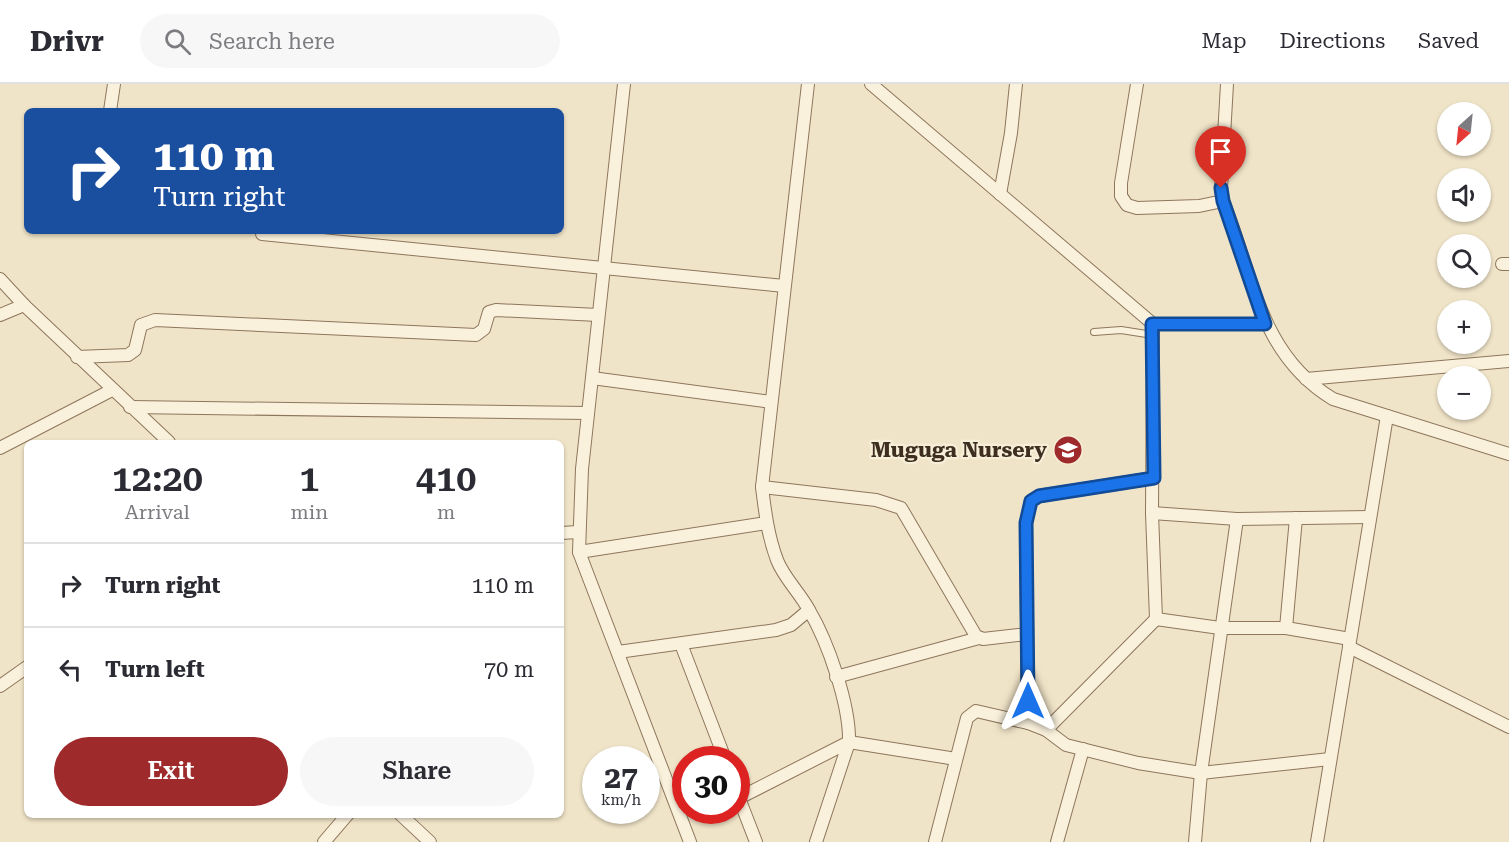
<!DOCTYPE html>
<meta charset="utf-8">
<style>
body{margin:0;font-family:"Roboto Serif",serif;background:#f7f7f7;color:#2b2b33;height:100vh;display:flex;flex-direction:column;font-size:22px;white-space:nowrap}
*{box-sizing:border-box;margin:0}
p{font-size:20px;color:#7c7c81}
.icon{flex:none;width:33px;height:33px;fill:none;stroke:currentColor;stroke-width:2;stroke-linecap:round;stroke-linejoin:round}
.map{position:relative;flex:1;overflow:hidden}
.panel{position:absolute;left:24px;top:356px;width:540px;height:378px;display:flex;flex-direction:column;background:#fff;border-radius:9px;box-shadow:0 2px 4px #0004}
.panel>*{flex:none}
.hud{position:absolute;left:24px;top:24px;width:540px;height:126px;border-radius:9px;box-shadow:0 2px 4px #0004;background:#1a4fa0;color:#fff;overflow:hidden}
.needle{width:39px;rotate:207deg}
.buttons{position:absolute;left:1437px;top:18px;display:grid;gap:12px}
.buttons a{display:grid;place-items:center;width:54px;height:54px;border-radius:50%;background:#fff;box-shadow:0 2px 4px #0004;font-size:30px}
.speed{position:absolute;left:582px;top:662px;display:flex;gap:12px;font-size:30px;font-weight:700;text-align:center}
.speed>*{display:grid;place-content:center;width:78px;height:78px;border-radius:50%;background:#fff;box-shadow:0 2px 4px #0004;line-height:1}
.speed small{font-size:15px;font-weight:400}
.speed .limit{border:9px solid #d22;background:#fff;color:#111}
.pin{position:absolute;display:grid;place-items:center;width:51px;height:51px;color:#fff;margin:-62px -26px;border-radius:50% 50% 50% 0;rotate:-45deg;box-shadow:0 0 6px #0007}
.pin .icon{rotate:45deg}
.me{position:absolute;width:66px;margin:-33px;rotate:0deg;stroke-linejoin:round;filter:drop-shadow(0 0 4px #0008)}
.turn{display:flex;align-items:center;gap:21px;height:126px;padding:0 30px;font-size:27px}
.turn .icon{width:78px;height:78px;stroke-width:2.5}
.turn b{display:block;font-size:42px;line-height:51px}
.eta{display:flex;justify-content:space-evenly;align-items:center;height:102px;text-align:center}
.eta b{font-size:36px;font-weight:600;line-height:42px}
.action{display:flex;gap:12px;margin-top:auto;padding:12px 30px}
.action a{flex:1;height:69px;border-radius:36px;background:#9e2a2b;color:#fff;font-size:24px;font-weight:600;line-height:69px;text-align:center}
.action a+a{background:#f7f7f7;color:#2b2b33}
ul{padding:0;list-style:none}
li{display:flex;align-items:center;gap:18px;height:84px;padding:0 30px;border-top:2px solid #e1e1e2}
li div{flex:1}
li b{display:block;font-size:22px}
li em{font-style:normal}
header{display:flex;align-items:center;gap:36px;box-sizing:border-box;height:84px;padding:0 30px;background:#fff;border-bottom:2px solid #e1e1e2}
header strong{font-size:28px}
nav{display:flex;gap:33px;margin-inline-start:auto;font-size:21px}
.search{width:420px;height:54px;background:#f7f7f7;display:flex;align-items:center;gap:15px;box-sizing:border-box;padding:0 21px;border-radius:33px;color:#7c7c81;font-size:22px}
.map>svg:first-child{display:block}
</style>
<header>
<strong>Drivr</strong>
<div class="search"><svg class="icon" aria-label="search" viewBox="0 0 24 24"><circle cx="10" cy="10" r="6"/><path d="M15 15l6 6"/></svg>Search here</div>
<nav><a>Map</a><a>Directions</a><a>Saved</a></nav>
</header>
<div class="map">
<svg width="1509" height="758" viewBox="0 0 1509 758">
<rect width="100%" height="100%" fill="#f0e4c8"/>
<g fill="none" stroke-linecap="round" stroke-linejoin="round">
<g stroke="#8d765c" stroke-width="8">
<polyline id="lane" points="1094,248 1121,246 1153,251"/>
</g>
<g stroke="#8d765c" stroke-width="14">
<g id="street">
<polyline points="624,0 582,385 579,468 690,758"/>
<path d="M808 0 762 403C765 428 768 452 777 476 784 494 800 509 809 526 828 558 850 621 849 658L816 758"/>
<polyline points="871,0 1153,240 1265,240"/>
<polyline points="1137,0 1121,99 1121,112 1127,121 1137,124 1199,122 1223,117"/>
<path d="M1227 0 1221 104 1223 117C1253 191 1259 270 1333 315L1509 370"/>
<polyline points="110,27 114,0"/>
<polyline points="1000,110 1011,49 1016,0"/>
<polyline points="262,150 784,202"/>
<polyline points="1502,180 1509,180"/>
<polyline points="0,195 24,221 169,358"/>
<polyline points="0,231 24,221"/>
<polyline points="77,273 128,271 135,266 141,241 155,236 476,251 484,245 489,228 496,226 598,231"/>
<polyline points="592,294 771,318"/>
<polyline points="1306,295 1509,277"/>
<polyline points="130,323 588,329"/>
<polyline points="0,364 112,306"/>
<polyline points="762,403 876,416 901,424 976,552 983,555 1027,550"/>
<polyline points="1152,429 1237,435 1370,433"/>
<polyline points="561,449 578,448"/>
<polyline points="579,468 766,439"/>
<polyline points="1156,535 1220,544 1286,544 1350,555"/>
<polyline points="1286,544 1296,434"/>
<polyline points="681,560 725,675"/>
<polyline points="1349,563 1509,643"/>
<polyline points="618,568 776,546 791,541 809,526"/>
<polyline points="836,593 979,554"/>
<polyline points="0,602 27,583"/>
<polyline points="1028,639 1026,439 1031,417 1039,412 1154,394"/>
<polyline points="1046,646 1156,535 1152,429 1153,240"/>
<polyline points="737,709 756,758"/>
<polyline points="739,714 849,658 956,675"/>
<polyline points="400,730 430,758"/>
<polyline points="324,758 348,730"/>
<polyline points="935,758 967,634 976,627 1028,639 1046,646 1066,661 1138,679 1201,689 1330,675"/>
<polyline points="1057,758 1083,665"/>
<polyline points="1195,758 1201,689 1237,435"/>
<polyline points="1317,758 1387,332"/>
</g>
</g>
<use href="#lane" stroke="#faf1dc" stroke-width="6"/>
<use href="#street" stroke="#faf1dc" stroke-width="12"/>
</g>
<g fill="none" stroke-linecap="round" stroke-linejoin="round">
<g stroke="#114b97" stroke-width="15">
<polyline id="route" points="1028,617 1026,439 1031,417 1039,412 1154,394 1152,240 1265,240 1223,117 1221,104"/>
</g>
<use href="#route" stroke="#1a73e8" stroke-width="10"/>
</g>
<defs>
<g id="school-disc" transform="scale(1.5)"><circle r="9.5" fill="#9e2a2b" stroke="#f7eed8"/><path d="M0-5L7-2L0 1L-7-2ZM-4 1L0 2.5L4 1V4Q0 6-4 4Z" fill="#fff"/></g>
</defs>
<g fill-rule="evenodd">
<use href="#school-disc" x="1068" y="366"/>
</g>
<g text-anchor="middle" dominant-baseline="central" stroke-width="4.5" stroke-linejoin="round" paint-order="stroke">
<g font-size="21" font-weight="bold" fill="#3d2e20" stroke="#f7eed8" text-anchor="end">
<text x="1047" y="366">Muguga Nursery</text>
</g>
</g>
</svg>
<div class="buttons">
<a><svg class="needle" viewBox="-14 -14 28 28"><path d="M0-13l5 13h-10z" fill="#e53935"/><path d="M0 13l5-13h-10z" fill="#7c7c81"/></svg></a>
<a><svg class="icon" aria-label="sound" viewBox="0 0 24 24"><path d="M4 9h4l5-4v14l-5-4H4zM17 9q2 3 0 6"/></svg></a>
<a><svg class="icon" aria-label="search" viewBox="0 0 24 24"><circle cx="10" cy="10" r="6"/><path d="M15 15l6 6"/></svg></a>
<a>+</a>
<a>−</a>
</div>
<div class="speed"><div>27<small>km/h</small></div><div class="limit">30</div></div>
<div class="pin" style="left:1221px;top:104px;background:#d93025"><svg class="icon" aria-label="arrive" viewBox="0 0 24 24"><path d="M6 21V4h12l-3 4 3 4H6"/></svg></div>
<svg class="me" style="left:1028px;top:617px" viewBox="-20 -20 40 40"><path d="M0-17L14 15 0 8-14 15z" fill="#1a73e8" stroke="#fff" stroke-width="4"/></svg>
<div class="hud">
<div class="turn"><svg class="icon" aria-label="right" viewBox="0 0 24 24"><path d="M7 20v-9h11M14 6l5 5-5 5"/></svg><div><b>110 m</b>Turn right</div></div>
</div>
<section class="panel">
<div class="eta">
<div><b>12:20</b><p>Arrival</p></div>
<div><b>1</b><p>min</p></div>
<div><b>410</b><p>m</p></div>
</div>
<ul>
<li><svg class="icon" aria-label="right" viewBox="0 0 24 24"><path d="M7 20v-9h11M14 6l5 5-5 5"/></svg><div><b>Turn right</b></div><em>110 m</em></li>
<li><svg class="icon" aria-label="left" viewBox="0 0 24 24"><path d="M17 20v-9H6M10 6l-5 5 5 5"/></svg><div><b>Turn left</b></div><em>70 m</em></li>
</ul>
<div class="action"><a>Exit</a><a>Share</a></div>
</section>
</div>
